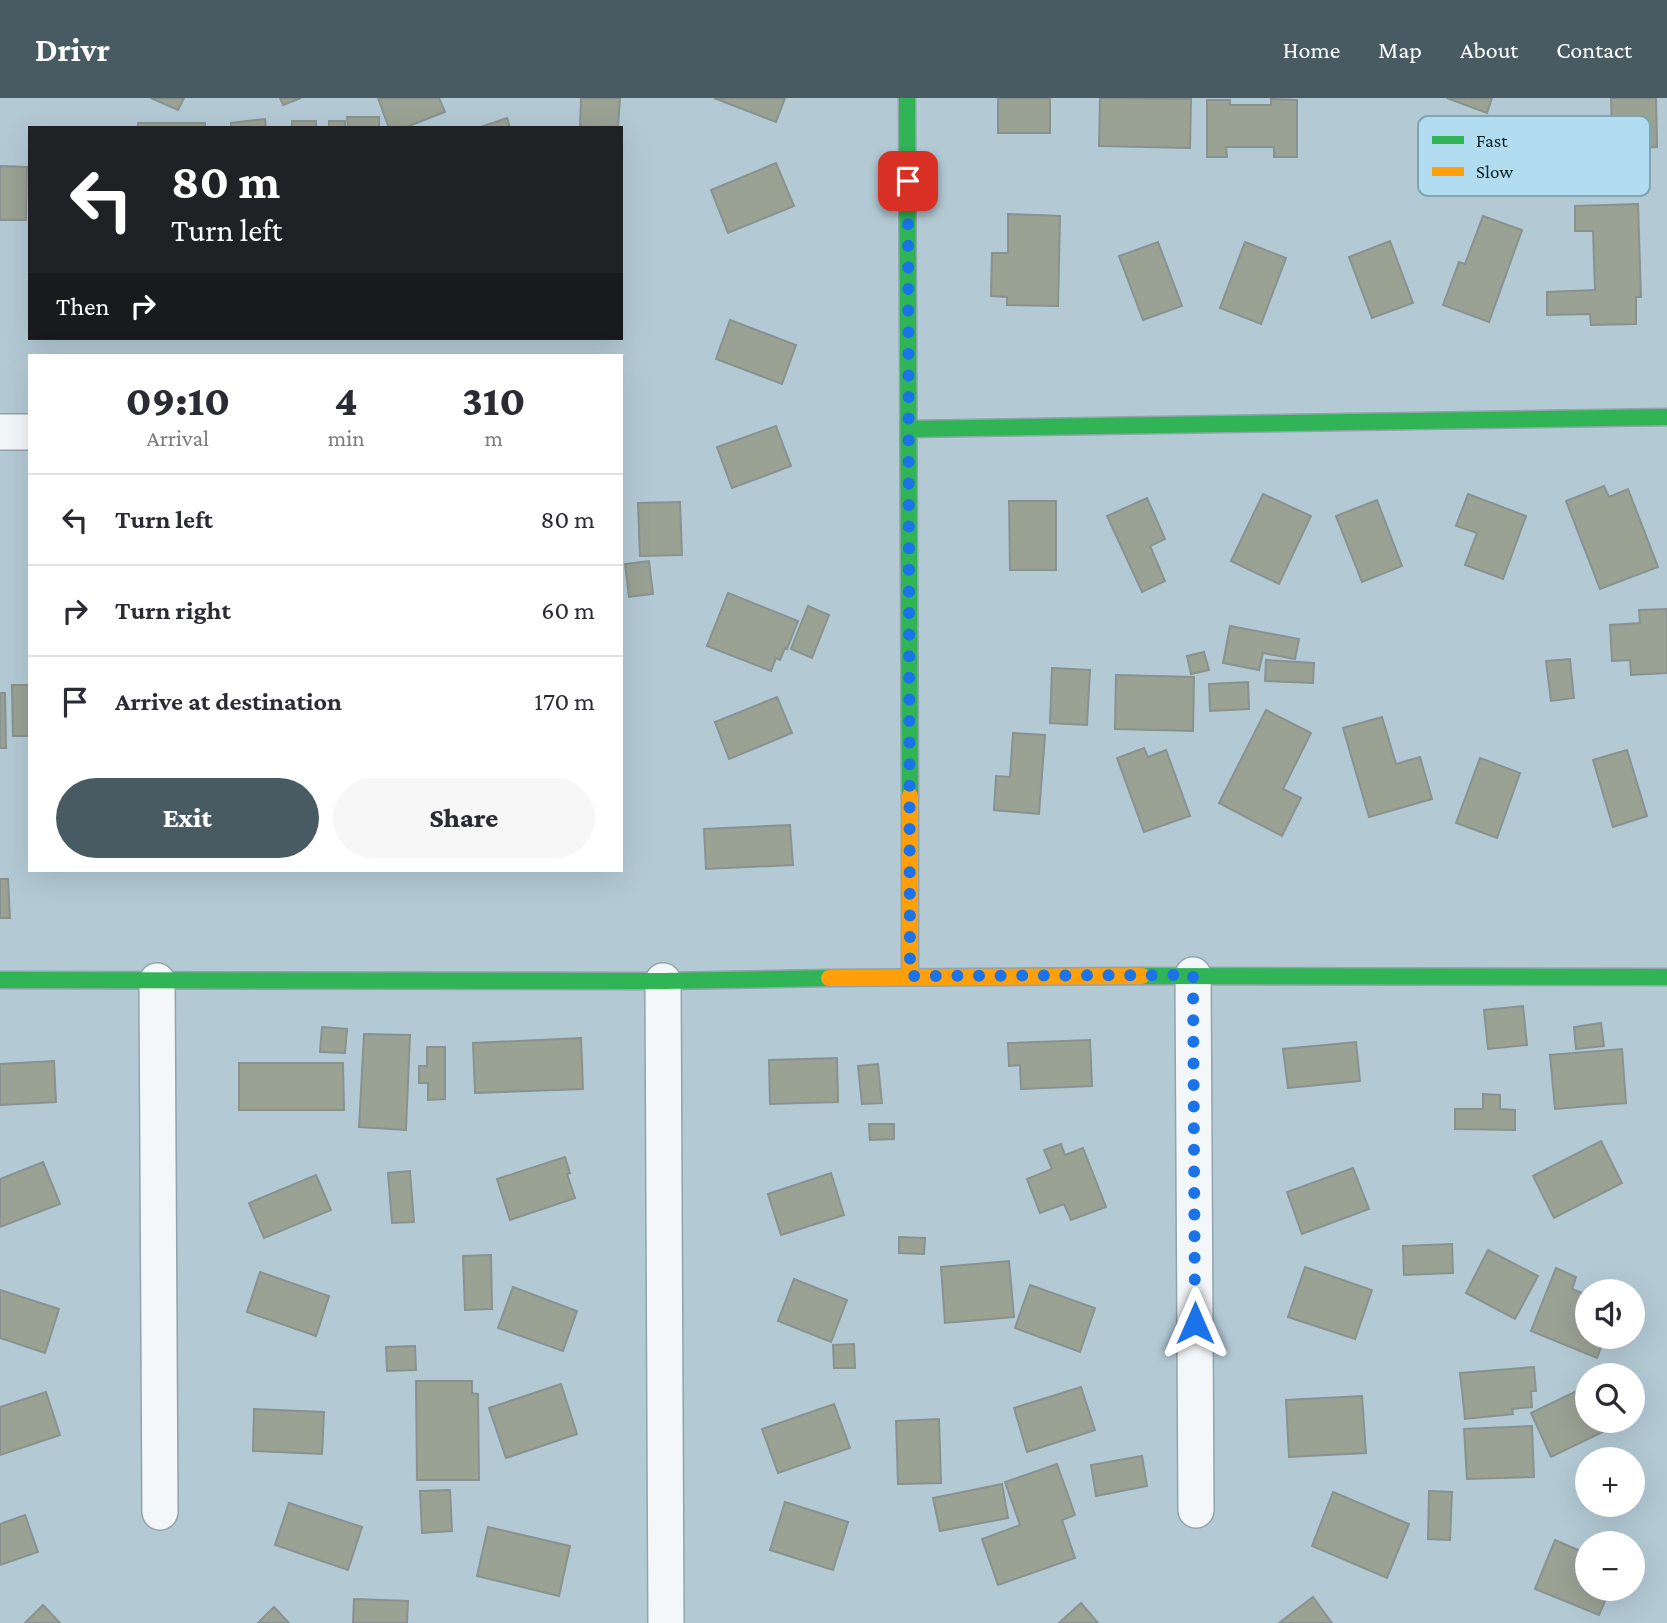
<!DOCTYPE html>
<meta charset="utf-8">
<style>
body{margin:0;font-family:"Crimson Pro",serif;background:#f7f7f7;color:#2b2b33;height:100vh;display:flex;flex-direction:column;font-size:26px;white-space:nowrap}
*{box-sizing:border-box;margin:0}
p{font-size:23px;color:#7c7c81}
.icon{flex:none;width:38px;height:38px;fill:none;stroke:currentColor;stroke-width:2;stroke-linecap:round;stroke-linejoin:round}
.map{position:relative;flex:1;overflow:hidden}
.panel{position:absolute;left:28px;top:256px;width:595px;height:518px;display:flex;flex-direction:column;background:#fff;border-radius:0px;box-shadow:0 7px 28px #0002}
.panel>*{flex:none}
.top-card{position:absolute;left:28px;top:28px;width:595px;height:214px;border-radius:0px;box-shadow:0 7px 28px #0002;background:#202124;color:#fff;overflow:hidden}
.fabs{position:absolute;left:1575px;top:1181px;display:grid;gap:14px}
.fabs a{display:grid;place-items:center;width:70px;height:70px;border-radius:50%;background:#fff;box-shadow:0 7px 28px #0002;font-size:35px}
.pin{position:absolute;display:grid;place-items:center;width:60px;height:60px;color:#fff;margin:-30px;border-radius:14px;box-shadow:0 4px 10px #0006}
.me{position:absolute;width:77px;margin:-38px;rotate:0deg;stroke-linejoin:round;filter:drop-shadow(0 0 5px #0008)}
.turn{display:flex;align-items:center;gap:24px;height:147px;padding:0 28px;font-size:32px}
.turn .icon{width:91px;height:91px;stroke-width:2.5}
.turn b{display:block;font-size:49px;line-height:60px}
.then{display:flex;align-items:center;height:66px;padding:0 28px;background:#0003;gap:14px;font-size:26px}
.eta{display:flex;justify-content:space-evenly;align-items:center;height:119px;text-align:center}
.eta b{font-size:42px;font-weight:800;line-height:49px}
.button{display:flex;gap:14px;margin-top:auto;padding:14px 28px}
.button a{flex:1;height:80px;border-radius:42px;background:#485b63;color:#fff;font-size:28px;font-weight:800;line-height:80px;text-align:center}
.button a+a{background:#f7f7f7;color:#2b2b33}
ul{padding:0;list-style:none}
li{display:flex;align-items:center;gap:21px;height:91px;padding:0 28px;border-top:2px solid #e1e1e2}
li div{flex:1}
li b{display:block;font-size:26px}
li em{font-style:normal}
header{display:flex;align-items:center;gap:42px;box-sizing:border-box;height:98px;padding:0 35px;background:#485b63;color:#fff}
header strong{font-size:33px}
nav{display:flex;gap:38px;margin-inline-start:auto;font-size:24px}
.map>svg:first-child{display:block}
</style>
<header>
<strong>Drivr</strong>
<nav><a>Home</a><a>Map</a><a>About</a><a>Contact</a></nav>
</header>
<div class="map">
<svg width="1667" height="1525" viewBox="0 0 1667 1525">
<rect width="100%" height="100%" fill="#b3cad5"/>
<g fill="#9aa294" stroke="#889290" stroke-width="2">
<polygon points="151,0 184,0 178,12"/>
<polygon points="280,0 301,0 283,7"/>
<polygon points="378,0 439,0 445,14 404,30 389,30"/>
<polygon points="581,0 620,0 618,30 580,30"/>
<polygon points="714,0 785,0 776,24"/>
<rect x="998" y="0" width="52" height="35"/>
<polygon points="1100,0 1191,1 1190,50 1099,48"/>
<polygon points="1447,0 1492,0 1487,15"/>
<polygon points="1611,0 1656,0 1657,49 1613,50"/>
<polygon points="1271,1 1297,2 1297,59 1274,59 1274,49 1226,49 1227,59 1207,59 1207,2 1230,2 1230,7 1271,7"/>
<polygon points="347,19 379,19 379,30 348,30"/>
<polygon points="507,20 510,30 478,30"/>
<polygon points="265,21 266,30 231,30 231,25"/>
<rect x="292" y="23" width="24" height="7"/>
<rect x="329" y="23" width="16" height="7"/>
<rect x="138" y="25" width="67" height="5"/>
<polygon points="776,65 794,108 728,135 711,92"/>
<polygon points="0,68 27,69 26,122 0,122"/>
<polygon points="1638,106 1641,199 1636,199 1636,226 1591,227 1590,216 1547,217 1547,194 1595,192 1593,133 1575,133 1575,108"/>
<polygon points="1008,116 1060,118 1058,208 1007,207 1007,199 991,198 992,155 1008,155"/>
<polygon points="1483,118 1522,132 1489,224 1443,207 1459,164 1465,166"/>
<polygon points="1390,143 1413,205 1372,220 1349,159"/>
<polygon points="1158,144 1182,208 1143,222 1119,158"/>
<polygon points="1245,144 1286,160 1261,226 1220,210"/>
<polygon points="730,222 796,247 782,286 716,261"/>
<polygon points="776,328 791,368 732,390 717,349"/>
<polygon points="1604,388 1609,399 1628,391 1658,469 1600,491 1566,403"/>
<polygon points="1263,396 1311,418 1279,486 1231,463"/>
<polygon points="1468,396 1526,418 1503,481 1465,467 1477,435 1456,428"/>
<polygon points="1147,400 1165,441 1150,448 1165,483 1142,494 1107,418"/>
<polygon points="1377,402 1402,468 1362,484 1336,418"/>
<polygon points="1009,403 1056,403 1056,472 1010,472"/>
<polygon points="680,404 682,457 640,458 638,405"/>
<polygon points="649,463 653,496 629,499 625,466"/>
<polygon points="728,495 798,523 787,551 785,550 780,562 776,560 771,573 707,548"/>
<polygon points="808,508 829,517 812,560 791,551"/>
<polygon points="1667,511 1667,575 1631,577 1630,562 1612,563 1610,527 1640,525 1639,512"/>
<polygon points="1230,528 1299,541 1295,561 1263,555 1259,572 1223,565"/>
<polygon points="1204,554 1209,572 1191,576 1187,558"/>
<polygon points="1570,561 1574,600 1551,603 1546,563"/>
<polygon points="1266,562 1314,565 1313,585 1265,583"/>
<polygon points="1052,570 1090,572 1087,627 1050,625"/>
<polygon points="1116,577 1194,579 1193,633 1115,631"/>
<polygon points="1248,584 1249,611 1210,613 1209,586"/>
<polygon points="12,587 30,587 30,638 13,638"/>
<polygon points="0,595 5,595 6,650 0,650"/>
<polygon points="777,599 792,635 729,661 715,624"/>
<polygon points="1266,612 1311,635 1283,691 1301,700 1282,738 1219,705"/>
<polygon points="1382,619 1396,666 1420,659 1432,701 1369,719 1343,630"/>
<polygon points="1013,635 1045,637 1039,716 994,712 996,678 1010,679"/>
<polygon points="1144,650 1148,659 1166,652 1190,718 1144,734 1117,660"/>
<polygon points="1627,652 1647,718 1613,729 1593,662"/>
<polygon points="1480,660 1520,675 1497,740 1456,725"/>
<polygon points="790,727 793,767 706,771 704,731"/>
<polygon points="0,781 8,781 10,820 0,820"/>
<polygon points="1523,908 1527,947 1488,951 1484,912"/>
<polygon points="1601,925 1604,948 1576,951 1574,929"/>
<polygon points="322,929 347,931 345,955 320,954"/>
<polygon points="364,936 410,937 406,1032 359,1029"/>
<polygon points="581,940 583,991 475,995 473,945"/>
<polygon points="1090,942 1092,988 1021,991 1020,967 1009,968 1008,945"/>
<polygon points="1356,944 1360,983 1288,990 1283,951"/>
<polygon points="427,949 445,949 445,1001 428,1002 428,985 419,985 419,968 427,968"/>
<polygon points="1622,951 1626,1005 1555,1011 1550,957"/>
<polygon points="837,960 838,1004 770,1006 769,962"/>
<polygon points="54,963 56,1004 0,1007 0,966"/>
<polygon points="239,965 343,965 344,1012 239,1012"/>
<polygon points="878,966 882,1005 862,1006 858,968"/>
<polygon points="1483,996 1500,997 1500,1011 1515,1012 1515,1032 1455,1031 1455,1011 1483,1011"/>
<polygon points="869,1026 894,1026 894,1041 870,1042"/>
<polygon points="1601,1043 1622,1085 1554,1120 1533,1078"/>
<polygon points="1061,1046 1065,1057 1083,1050 1106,1109 1071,1122 1064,1106 1040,1115 1027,1081 1052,1071 1044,1052"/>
<polygon points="565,1059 570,1075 567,1076 575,1100 510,1122 497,1081"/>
<polygon points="43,1064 60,1106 0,1129 0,1081"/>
<polygon points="1353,1070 1369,1111 1302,1136 1287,1094"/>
<polygon points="410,1073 414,1124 392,1125 388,1075"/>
<polygon points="831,1075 844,1117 781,1137 768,1096"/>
<polygon points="316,1077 331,1112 264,1140 249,1105"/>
<polygon points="899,1139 925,1140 924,1156 899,1155"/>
<polygon points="1452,1146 1453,1175 1404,1177 1403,1148"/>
<polygon points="1488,1152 1538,1178 1515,1221 1466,1195"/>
<polygon points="491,1157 492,1211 465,1212 463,1158"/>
<polygon points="1009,1163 1014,1219 945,1225 941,1169"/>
<polygon points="1305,1169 1372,1192 1355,1241 1288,1219"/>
<polygon points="1556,1170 1576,1179 1572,1191 1587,1197 1587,1239 1605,1239 1597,1260 1531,1233"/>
<polygon points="260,1174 329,1198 316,1238 247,1214"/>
<polygon points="794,1181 847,1202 831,1244 778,1223"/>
<polygon points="1030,1187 1095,1210 1080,1254 1015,1230"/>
<polygon points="513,1189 577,1213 563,1253 498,1230"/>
<polygon points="0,1192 59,1211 45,1255 0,1240"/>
<polygon points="854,1246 855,1270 834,1270 833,1247"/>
<polygon points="415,1248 416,1272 387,1273 386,1249"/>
<polygon points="1534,1269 1536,1293 1531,1293 1532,1309 1512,1311 1513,1316 1465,1321 1460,1275"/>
<polygon points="416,1283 472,1283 472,1295 478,1296 479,1382 417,1382"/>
<polygon points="561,1286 577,1336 506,1360 489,1310"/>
<polygon points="1587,1288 1587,1323 1620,1323 1621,1325 1551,1359 1531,1315"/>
<polygon points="1081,1289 1095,1332 1027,1354 1014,1310"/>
<polygon points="46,1294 60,1337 0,1357 0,1309"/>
<polygon points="1362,1298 1366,1355 1289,1359 1286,1302"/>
<polygon points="834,1306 850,1350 778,1375 762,1331"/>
<polygon points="254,1311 324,1314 322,1356 253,1353"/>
<polygon points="939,1321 941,1385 898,1386 896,1323"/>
<polygon points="1532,1328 1534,1379 1467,1381 1464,1331"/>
<polygon points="1142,1358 1147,1388 1096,1398 1091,1367"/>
<polygon points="1057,1366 1075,1417 1062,1422 1075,1460 998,1487 982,1441 1020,1427 1005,1384"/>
<polygon points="1002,1386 1008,1420 940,1433 933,1400"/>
<polygon points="450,1392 452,1433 422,1435 420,1393"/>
<polygon points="1429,1393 1452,1394 1450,1442 1428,1441"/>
<polygon points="1333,1394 1409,1426 1387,1480 1312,1448"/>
<polygon points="785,1404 848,1424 833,1472 770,1452"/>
<polygon points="289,1405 362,1429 348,1472 275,1447"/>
<polygon points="25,1417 38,1454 0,1467 0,1426"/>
<polygon points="488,1429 570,1448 559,1498 477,1478"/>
<polygon points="1555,1442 1587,1456 1587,1491 1610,1491 1599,1517 1535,1491"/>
<polygon points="1313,1499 1332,1525 1279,1525"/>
<polygon points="354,1501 408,1503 407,1525 353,1525"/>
<polygon points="1081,1505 1098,1525 1059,1525"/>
<polygon points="43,1507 60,1525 25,1525"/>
<polygon points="274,1509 289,1525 258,1525"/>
</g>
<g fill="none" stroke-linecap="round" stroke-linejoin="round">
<g stroke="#91a3ab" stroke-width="38">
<g id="street">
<polyline points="0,334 30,334"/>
<polyline points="1193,877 1196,1412"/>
<polyline points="157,883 160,1414"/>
<polyline points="663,883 666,1525"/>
</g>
</g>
<g stroke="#91a3ab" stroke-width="19">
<g id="fast">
<polyline points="907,0 910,698"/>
<polyline points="910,331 1667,319"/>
<polyline points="1142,878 1667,879"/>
<polyline points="0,882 663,883 829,880"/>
</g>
</g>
<g stroke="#91a3ab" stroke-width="19">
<g id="slow">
<polyline points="910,698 910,878"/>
<polyline points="829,880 1142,878"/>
</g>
</g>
<use href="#street" stroke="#f4f7f9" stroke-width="35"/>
<use href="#fast" stroke="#30b455" stroke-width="16"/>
<use href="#slow" stroke="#ff9f0a" stroke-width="16"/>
</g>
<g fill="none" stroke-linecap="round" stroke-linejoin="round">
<polyline stroke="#1a73e8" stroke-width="12" stroke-dasharray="0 21.6" points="908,83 910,878 1193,877 1195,1225"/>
</g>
<rect x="1418" y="18" width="232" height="80" rx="10" fill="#b2ddf0" stroke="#81a4b3" stroke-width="2"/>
<rect x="1432" y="38" width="32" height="8" fill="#30b455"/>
<rect x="1432" y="69" width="32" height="9" fill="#ff9f0a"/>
<g font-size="19" fill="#0e1f25">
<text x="1476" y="49">Fast</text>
<text x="1476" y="80">Slow</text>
</g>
</svg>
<div class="fabs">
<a><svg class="icon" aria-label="sound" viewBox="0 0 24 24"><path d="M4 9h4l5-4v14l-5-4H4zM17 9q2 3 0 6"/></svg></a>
<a><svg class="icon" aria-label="search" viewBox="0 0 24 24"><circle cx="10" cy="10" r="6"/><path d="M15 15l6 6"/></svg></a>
<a>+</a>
<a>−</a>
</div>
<div class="pin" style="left:908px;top:83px;background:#d93025"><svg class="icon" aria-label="arrive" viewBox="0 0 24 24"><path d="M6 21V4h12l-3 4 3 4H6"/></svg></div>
<svg class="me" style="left:1195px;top:1225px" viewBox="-20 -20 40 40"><path d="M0-17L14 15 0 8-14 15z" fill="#1a73e8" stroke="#fff" stroke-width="4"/></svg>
<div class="top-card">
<div class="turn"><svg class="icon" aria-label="left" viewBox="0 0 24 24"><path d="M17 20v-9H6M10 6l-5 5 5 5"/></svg><div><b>80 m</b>Turn left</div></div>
<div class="then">Then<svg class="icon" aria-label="right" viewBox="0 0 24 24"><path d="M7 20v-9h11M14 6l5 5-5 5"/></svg></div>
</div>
<section class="panel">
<div class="eta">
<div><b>09:10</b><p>Arrival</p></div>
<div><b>4</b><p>min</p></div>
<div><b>310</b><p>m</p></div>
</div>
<ul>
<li><svg class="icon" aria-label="left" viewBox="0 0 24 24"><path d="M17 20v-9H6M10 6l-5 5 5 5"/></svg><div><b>Turn left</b></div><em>80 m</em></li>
<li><svg class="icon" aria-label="right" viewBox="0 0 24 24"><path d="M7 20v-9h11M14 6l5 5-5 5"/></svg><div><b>Turn right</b></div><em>60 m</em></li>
<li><svg class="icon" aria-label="arrive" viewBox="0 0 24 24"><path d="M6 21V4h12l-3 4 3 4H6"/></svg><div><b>Arrive at destination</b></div><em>170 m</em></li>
</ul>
<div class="button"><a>Exit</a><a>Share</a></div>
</section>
</div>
